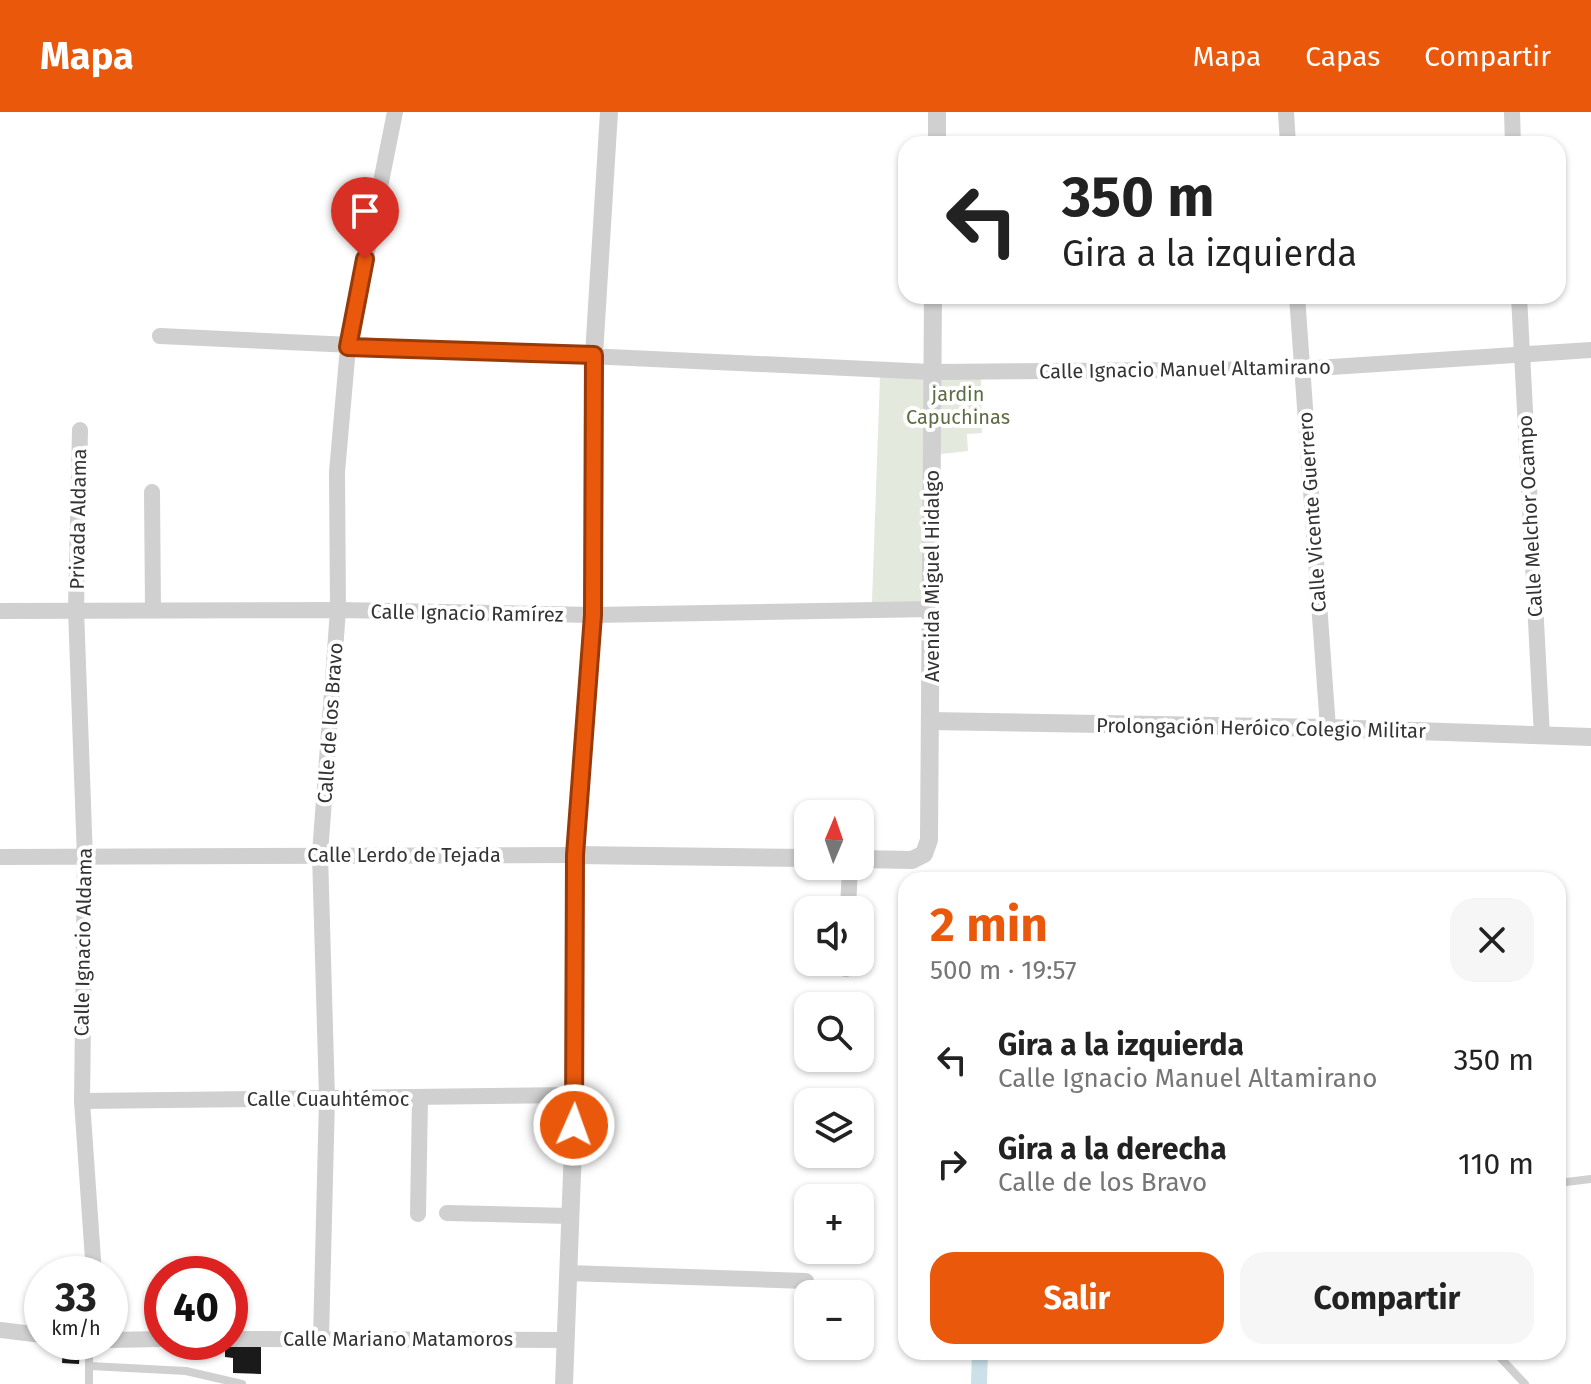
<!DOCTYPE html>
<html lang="es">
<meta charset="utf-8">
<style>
body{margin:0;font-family:"Fira Sans",sans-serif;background:#f6f6f6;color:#222;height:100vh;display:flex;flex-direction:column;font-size:30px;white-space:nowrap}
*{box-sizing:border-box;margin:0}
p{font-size:26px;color:#767676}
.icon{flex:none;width:44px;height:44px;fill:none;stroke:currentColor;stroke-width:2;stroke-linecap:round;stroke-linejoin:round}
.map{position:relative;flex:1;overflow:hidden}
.sheet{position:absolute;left:898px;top:760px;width:668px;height:488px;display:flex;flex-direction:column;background:#fff;border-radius:24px;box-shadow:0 2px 6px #0004}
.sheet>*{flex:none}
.guide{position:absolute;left:898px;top:24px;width:668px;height:168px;border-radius:24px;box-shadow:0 2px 6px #0004;background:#fff;color:#222;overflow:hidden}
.needle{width:52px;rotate:2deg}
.tools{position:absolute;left:794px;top:688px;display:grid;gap:16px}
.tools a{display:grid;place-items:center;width:80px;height:80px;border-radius:16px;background:#fff;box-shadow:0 2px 6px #0004;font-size:40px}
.speed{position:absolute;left:24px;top:1144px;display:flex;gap:16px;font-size:40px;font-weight:700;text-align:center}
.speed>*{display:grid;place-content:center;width:104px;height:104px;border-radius:50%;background:#fff;box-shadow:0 2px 6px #0004;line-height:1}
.speed small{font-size:20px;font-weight:400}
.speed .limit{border:12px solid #d22;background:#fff;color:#111}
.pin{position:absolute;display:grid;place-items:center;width:68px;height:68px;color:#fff;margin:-82px -34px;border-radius:50% 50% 50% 0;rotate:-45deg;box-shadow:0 0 8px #0007}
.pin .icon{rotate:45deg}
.me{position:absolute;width:88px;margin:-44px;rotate:2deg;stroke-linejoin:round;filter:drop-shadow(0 0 6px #0008)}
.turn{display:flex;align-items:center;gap:28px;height:168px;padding:0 32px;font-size:36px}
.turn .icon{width:104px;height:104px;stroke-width:2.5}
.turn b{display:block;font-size:56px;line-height:68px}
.round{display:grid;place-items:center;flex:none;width:84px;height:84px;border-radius:24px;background:#f6f6f6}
.summary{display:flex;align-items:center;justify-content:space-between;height:136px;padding:0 32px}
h1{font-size:48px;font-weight:700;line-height:60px;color:#ea580c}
.action{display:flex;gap:16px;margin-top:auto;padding:16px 32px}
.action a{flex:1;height:92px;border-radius:24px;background:#ea580c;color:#fff;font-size:32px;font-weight:700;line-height:92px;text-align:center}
.action a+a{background:#f6f6f6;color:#222}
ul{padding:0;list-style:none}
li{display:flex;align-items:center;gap:24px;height:104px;padding:0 32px}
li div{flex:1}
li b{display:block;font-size:30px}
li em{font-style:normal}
header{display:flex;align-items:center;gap:48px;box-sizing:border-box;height:112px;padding:0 40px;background:#ea580c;color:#fff}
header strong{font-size:38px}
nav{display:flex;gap:44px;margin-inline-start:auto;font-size:28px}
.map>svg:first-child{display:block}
</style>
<header>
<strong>Mapa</strong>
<nav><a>Mapa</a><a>Capas</a><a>Compartir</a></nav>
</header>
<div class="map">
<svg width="1591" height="1272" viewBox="0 0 1591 1272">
<rect width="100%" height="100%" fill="#fff"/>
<g fill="#e4e9dd">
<polygon points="880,264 926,264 924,490 872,490"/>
<polygon points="935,265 981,265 982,321 967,322 968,339 932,343"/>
</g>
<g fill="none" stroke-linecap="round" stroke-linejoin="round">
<polyline stroke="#cbe0e8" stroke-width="16" points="979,1272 980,1240"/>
</g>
<g fill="#1a1a1a">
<polygon points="225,1234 261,1234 261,1262 233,1261 233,1246 225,1245"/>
<polygon points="63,1236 80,1236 79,1252 62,1251"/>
</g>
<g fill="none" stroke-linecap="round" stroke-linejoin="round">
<g stroke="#d0d0d0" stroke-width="8">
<polyline points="1558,1071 1591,1067"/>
<polyline points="1495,1240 1525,1272"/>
<polyline points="90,1254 186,1259 242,1272"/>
<polyline points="89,1272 89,1230"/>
</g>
<g stroke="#d0d0d0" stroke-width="16">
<polyline points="1286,0 1288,32"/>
<polyline points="1512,0 1513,32"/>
<polyline points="1297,184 1328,616"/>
<polyline points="1519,184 1542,624"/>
<polyline points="160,224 931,260 1301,257 1591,238"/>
<polyline points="80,318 76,497 85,747 82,989 94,1162"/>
<polyline points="152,380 153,498"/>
<polyline points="0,499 338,498 593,503 933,497"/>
<polyline points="0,745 575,743"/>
<polyline points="848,798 850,754"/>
<polyline points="846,857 846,850"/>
<polyline points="82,989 575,983"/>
<polyline points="447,1101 570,1104"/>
<polyline points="418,1102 420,987"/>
<polyline points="568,1161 806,1169"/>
<polyline points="0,1218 42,1223"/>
<polyline points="321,1226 327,986 320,742 338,498 337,360 348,235 395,0"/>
<polyline points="230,1227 565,1228"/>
<polyline points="110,1228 162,1227"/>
</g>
<g stroke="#d0d0d0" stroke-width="18">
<polyline points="937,32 937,0"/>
<polyline points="930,609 1328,616 1591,625"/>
<polyline points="575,743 808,746"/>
<polyline points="860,747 912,748 924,742 929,728 933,184"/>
<polyline points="564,1272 575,983 575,743 593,503 594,243 609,0"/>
</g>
</g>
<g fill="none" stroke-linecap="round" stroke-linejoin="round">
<g stroke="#983908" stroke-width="20">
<polyline id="route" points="365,147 348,235 594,243 593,503 575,743 574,1013"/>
</g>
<use href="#route" stroke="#ea580c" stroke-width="14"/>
</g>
<g text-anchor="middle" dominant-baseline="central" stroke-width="8" stroke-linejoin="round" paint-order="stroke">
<g font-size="20" fill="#333" stroke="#fff">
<text transform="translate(1185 257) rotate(-1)">Calle Ignacio Manuel Altamirano</text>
<text transform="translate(1312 400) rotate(-94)">Calle Vicente Guerrero</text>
<text transform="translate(1530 404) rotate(-93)">Calle Melchor Ocampo</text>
<text transform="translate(78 407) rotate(-89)">Privada Aldama</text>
<text transform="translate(932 464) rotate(-90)">Avenida Miguel Hidalgo</text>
<text transform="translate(467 501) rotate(1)">Calle Ignacio Ramírez</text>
<text transform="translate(330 611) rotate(-86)">Calle de los Bravo</text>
<text transform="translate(1261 616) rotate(1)">Prolongación Heróico Colegio Militar</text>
<text x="404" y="743">Calle Lerdo de Tejada</text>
<text transform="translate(83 830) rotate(-89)">Calle Ignacio Aldama</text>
<text x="328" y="987">Calle Cuauhtémoc</text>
<text x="398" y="1227">Calle Mariano Matamoros</text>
</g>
<g font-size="20" fill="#5b6d42" stroke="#fff">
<text x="958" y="282">jardin<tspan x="958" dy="23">Capuchinas</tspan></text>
</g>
</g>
</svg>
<div class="tools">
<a><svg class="needle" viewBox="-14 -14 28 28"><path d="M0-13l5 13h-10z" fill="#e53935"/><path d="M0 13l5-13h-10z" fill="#767676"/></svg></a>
<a><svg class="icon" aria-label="sound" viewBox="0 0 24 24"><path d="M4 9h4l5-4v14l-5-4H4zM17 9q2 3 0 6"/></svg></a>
<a><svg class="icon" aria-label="search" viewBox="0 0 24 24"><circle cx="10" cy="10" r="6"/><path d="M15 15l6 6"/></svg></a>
<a><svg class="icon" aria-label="layers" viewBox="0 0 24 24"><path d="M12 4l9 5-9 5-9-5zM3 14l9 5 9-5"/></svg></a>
<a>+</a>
<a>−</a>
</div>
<div class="speed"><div>33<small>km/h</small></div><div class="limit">40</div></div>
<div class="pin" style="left:365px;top:147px;background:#d93025"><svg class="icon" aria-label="arrive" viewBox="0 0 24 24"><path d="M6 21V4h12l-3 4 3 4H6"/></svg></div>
<svg class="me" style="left:574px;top:1013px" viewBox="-20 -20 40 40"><circle r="17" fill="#ea580c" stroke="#fff" stroke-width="3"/><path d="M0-11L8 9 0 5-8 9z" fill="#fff"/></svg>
<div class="guide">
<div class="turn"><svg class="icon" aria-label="left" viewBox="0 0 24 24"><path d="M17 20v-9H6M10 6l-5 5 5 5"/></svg><div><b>350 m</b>Gira a la izquierda</div></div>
</div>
<section class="sheet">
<div class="summary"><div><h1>2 min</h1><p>500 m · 19:57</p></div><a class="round"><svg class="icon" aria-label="close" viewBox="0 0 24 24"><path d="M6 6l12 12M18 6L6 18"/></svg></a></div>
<ul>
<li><svg class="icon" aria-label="left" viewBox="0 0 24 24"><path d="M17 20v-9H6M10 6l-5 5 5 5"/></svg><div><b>Gira a la izquierda</b><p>Calle Ignacio Manuel Altamirano</p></div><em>350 m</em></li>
<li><svg class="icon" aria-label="right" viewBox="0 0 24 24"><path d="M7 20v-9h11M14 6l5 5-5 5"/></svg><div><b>Gira a la derecha</b><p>Calle de los Bravo</p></div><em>110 m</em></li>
</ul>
<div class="action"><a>Salir</a><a>Compartir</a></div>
</section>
</div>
